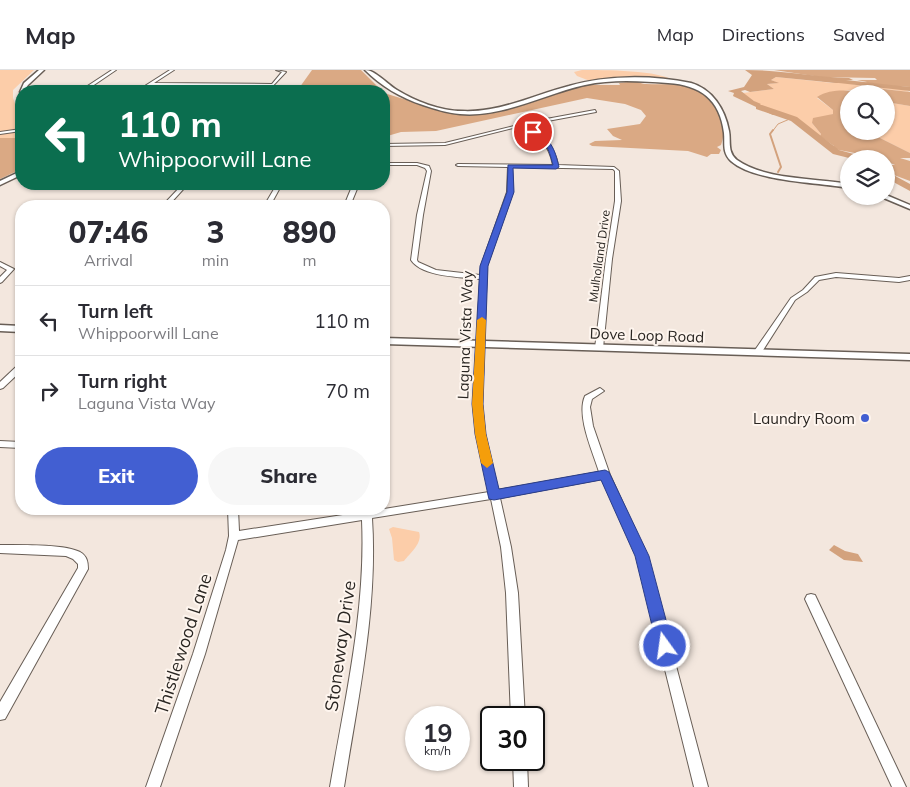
<!DOCTYPE html>
<style>
body{margin:0;font-family:Mulish,sans-serif;background:#f7f7f7;color:#2b2b33;height:100vh;display:flex;flex-direction:column;font-size:19px;white-space:nowrap}
*{box-sizing:border-box;margin:0}
p{font-size:16px;color:#7c7c81}
.icon{flex:none;width:28px;height:28px;fill:none;stroke:currentColor;stroke-width:2;stroke-linecap:round;stroke-linejoin:round}
.map{position:relative;flex:1;overflow:hidden}
.details{position:absolute;left:15px;top:130px;width:375px;height:315px;display:flex;flex-direction:column;background:#fff;border-radius:20px;box-shadow:0 1px 4px #0004}
.details>*{flex:none}
.guide{position:absolute;left:15px;top:15px;width:375px;height:105px;border-radius:20px;box-shadow:0 1px 4px #0004;background:#0b6e4f;color:#fff;overflow:hidden}
.tools{position:absolute;left:840px;top:15px;display:grid;gap:10px}
.tools a{display:grid;place-items:center;width:55px;height:55px;border-radius:50%;background:#fff;box-shadow:0 1px 4px #0004;font-size:25px}
.speed{position:absolute;left:405px;top:636px;display:flex;gap:10px;font-size:25px;font-weight:700;text-align:center}
.speed>*{display:grid;place-content:center;width:65px;height:65px;border-radius:50%;background:#fff;box-shadow:0 1px 4px #0004;line-height:1}
.speed small{font-size:12px;font-weight:400}
.speed .limit{border:2px solid #111;border-radius:8px;background:#fff;color:#111}
.pin{position:absolute;display:grid;place-items:center;width:42px;height:42px;color:#fff;margin:-21px;border:2px solid #fff;border-radius:50%;box-shadow:0 1px 5px #0007}
.me{position:absolute;width:55px;margin:-28px;rotate:346deg;stroke-linejoin:round;filter:drop-shadow(0 0 4px #0008)}
.turn{display:flex;align-items:center;gap:18px;height:105px;padding:0 20px;font-size:22px}
.turn .icon{width:65px;height:65px;stroke-width:2.5}
.turn b{display:block;font-size:35px;line-height:42px}
.eta{display:flex;justify-content:space-evenly;align-items:center;height:85px;text-align:center}
.eta b{font-size:30px;font-weight:800;line-height:35px}
.primary-button{display:flex;gap:10px;margin-top:auto;padding:10px 20px}
.primary-button a{flex:1;height:58px;border-radius:30px;background:#425fd2;color:#fff;font-size:20px;font-weight:800;line-height:58px;text-align:center}
.primary-button a+a{background:#f7f7f7;color:#2b2b33}
ul{padding:0;list-style:none}
li{display:flex;align-items:center;gap:15px;height:70px;padding:0 20px;border-top:1px solid #e1e1e2}
li div{flex:1}
li b{display:block;font-size:19px}
li em{font-style:normal}
header{display:flex;align-items:center;gap:30px;box-sizing:border-box;height:70px;padding:0 25px;background:#fff;border-bottom:1px solid #e1e1e2}
header strong{font-size:24px}
nav{display:flex;gap:28px;margin-inline-start:auto;font-size:18px}
.map>svg:first-child{display:block}
</style>
<header>
<strong>Map</strong>
<nav><a>Map</a><a>Directions</a><a>Saved</a></nav>
</header>
<div class="map">
<svg width="910" height="717" viewBox="0 0 910 717">
<rect width="100%" height="100%" fill="#f3e7de"/>
<g fill="#fccda9">
<polygon points="0,0 34,0 13,20 13,28 21,49 21,68 0,68"/>
<path d="M582 0C602 0 662 0 673 11H590L577 6 574 2Z"/>
<polygon points="776,7 833,13 838,13 835,11 837,11 862,16 903,19 910,22 866,17 879,23 849,20 821,25 817,28 833,40 833,44 812,53 821,64 820,66 798,49 762,37 743,23 774,19 767,14 778,13 771,10"/>
<polygon points="886,32 910,36 910,83 866,61 886,61"/>
<path d="M393 457 419 462C423 473 410 483 404 491L398 492 394 490 392 468 389 459Z"/>
</g>
<g fill="#daa984">
<polygon points="312,0 361,0 382,21 297,21"/>
<polygon points="774,0 910,0 910,17 863,14 867,12 857,10 877,10 875,8 821,7"/>
<path d="M635 11C639 12 642 14 646 14 681 16 701 6 719 45 723 55 725 65 721 75L717 77 721 80 719 84H711L707 87 688 81 592 76 589 74 595 71 622 70 613 66 607 59 640 54 646 46 641 40 625 34 587 28 436 61 401 62 384 67V23L443 41 481 43 588 15H620L619 13Z"/>
<path d="M865 17 910 22V36L886 32V24H849V61H866L910 83V88H900L910 91V111L886 102V95H895L886 91V89L834 79V76L820 66 821 64 812 53 813 48 833 44V40L817 27C834 16 857 22 875 23Z"/>
<polygon points="0,68 21,68 21,99 0,109"/>
</g>
<g fill="#d3a27d">
<path d="M745 0C780 0 814 7 849 8L853 10 836 11 839 13H836L776 7 771 10 779 13 767 14 774 19 750 22 745 20 741 21 754 31 761 34 760 35 762 37 782 43 780 45H773L735 27 733 26 734 23 728 21 744 17 752 5Z"/>
<polygon points="834,475 845,481 858,484 863,492 844,490 829,480"/>
</g>
<g fill="none" stroke-linecap="round" stroke-linejoin="round">
<polyline stroke="#d3a27d" stroke-width="1" points="772,62 778,54 792,48"/>
<polyline stroke="#d3a27d" stroke-width="2" points="773,60 770,64 781,97 778,102"/>
<g fill="#d3a27d" fill-rule="evenodd">
<polygon points="818,7 910,17 910,21 821,11 818,11"/>
<polygon points="756,35 762,35 797,47 839,80 872,89 853,89 833,84 791,51 756,39"/>
<polygon points="886,101 910,114 910,121 886,108"/>
</g>
<g stroke="#685e56" stroke-width="2">
<g id="minor">
<polygon points="112,0 116,0 91,17 101,21 96,21 86,17"/>
<polygon points="170,0 174,0 154,13 272,14 282,2 276,0 286,2 269,20 267,19 270,16 152,15 141,21 137,21"/>
<path d="M595 40 596 42 526 55C543 65 554 75 558 95L614 97 619 101 621 131 612 189 603 278 599 280 595 278 606 189 615 131V101L613 99 512 97 513 122 487 196 482 334 485 364 498 420 599 402C593 382 576 346 585 326L600 318 604 321 592 329 590 337 593 356 610 405 647 486 708 717H694L637 486 602 409 500 428 511 477 518 523 525 648H511L506 523 501 477 491 429 372 448C378 538 358 628 344 717H330C345 629 366 540 362 450L238 470 205 584 160 717H146L193 584 226 480 229 466 228 439H238L239 461 362 442V439H372V440L384 439 489 422 477 364 474 334 480 209C461 207 422 207 411 190L417 145 427 101 425 98 417 95H384V93H417L429 96 431 101 423 145 417 190 418 192 436 200 480 205 481 196 507 122 508 97 458 96 456 95 458 94 553 95C549 74 540 67 521 56L445 75 384 76V74L445 73 530 52Z"/>
<polygon points="21,59 21,61 0,64 0,62"/>
<polygon points="132,114 188,114 168,136 162,136 181,116 135,116"/>
<polygon points="277,114 282,114 270,136 264,136"/>
<polygon points="353,114 359,114 350,136 344,136"/>
<polygon points="0,192 14,199 2,212 0,213 0,207 7,200 0,196"/>
<polygon points="836,203 899,208 910,206 910,210 899,212 836,207 819,210 807,222 795,230 760,285 754,285 753,283 791,228 803,220 815,207"/>
<polygon points="18,295 21,295 21,301 3,318 0,319 0,312"/>
<polygon points="0,371 21,372 21,378 0,377"/>
<path d="M0 475C19 475 65 474 80 482 87 486 88 492 88 499L5 649 0 650V632L78 498V494L73 489 66 486 0 483Z"/>
<polygon points="811,524 815,525 906,717 892,717 805,529 807,525"/>
<polygon points="513,690 527,690 528,717 514,717"/>
</g>
</g>
<g stroke="#685e56" stroke-width="3">
<g id="tertiary">
<polygon points="39,0 44,0 28,15 24,21 20,22 24,13"/>
<path d="M365 0C375 0 387 14 397 20 415 31 440 41 462 41 499 43 534 25 569 16 607 5 652 5 691 13 712 19 725 39 729 61 731 71 727 82 737 90 765 110 815 108 849 114V118C817 112 755 112 731 91 722 83 725 73 724 63 720 29 700 15 668 13 641 11 612 9 585 15 544 24 502 48 460 44 447 43 435 39 423 35 401 28 381 16 365 0Z"/>
<polygon points="21,101 21,105 0,115 0,111"/>
<polygon points="886,125 910,135 910,139 879,126"/>
<polygon points="0,255 21,256 21,262 0,261"/>
<polygon points="384,268 910,284 910,290 384,274"/>
</g>
</g>
<use href="#minor" fill="#fff" fill-rule="evenodd"/>
<use href="#tertiary" fill="#fff" fill-rule="evenodd"/>
</g>
<path fill="#425fd2" stroke="#2b3e88" d="M533 60C550 67 555 79 559 97L556 99 513 98 514 122 488 196 483 334 486 364 499 419 605 400 609 402 649 486 673 576 671 581 665 583 660 581 657 576 635 486 601 410 494 430 489 429 488 425 475 364 472 334 480 196 507 122 508 95H553C548 77 547 72 531 63Z"/>
<polygon fill="#f59e0b" points="482,247 486,250 483,334 486,364 493,393 487,398 481,393 475,364 472,334 477,250"/>
<circle fill="#425fd2" stroke="#fef5ee" stroke-width="2" cx="865" cy="348" r="5"/>
<g text-anchor="middle" dominant-baseline="central" stroke-width="4" stroke-linejoin="round" paint-order="stroke">
<g font-size="12" fill="#2a2622" stroke="#fef5ee">
<text transform="translate(599 186) rotate(-82)">Mulholland Drive</text>
</g>
<g font-size="15" fill="#2a2622" stroke="#fef5ee">
<text transform="translate(465 265) rotate(-88)">Laguna Vista Way</text>
<text transform="translate(647 265) rotate(2)">Dove Loop Road</text>
</g>
<g font-size="15" fill="#2a2622" stroke="#fef5ee" text-anchor="end">
<text x="855" y="348">Laundry Room</text>
</g>
<g font-size="18" fill="#2a2622" stroke="#fef5ee">
<text transform="translate(183 574) rotate(-72)">Thistlewood Lane</text>
<text transform="translate(340 576) rotate(-82)">Stoneway Drive</text>
</g>
</g>
</svg>
<div class="tools">
<a><svg class="icon" aria-label="search" viewBox="0 0 24 24"><circle cx="10" cy="10" r="6"/><path d="M15 15l6 6"/></svg></a>
<a><svg class="icon" aria-label="layers" viewBox="0 0 24 24"><path d="M12 4l9 5-9 5-9-5zM3 14l9 5 9-5"/></svg></a>
</div>
<div class="speed"><div>19<small>km/h</small></div><div class="limit">30</div></div>
<div class="pin" style="left:533px;top:62px;background:#d93025"><svg class="icon" aria-label="arrive" viewBox="0 0 24 24"><path d="M6 21V4h12l-3 4 3 4H6"/></svg></div>
<svg class="me" style="left:665px;top:576px" viewBox="-20 -20 40 40"><circle r="17" fill="#425fd2" stroke="#fff" stroke-width="3"/><path d="M0-11L8 9 0 5-8 9z" fill="#fff"/></svg>
<div class="guide">
<div class="turn"><svg class="icon" aria-label="left" viewBox="0 0 24 24"><path d="M17 20v-9H6M10 6l-5 5 5 5"/></svg><div><b>110 m</b>Whippoorwill Lane</div></div>
</div>
<section class="details">
<div class="eta">
<div><b>07:46</b><p>Arrival</p></div>
<div><b>3</b><p>min</p></div>
<div><b>890</b><p>m</p></div>
</div>
<ul>
<li><svg class="icon" aria-label="left" viewBox="0 0 24 24"><path d="M17 20v-9H6M10 6l-5 5 5 5"/></svg><div><b>Turn left</b><p>Whippoorwill Lane</p></div><em>110 m</em></li>
<li><svg class="icon" aria-label="right" viewBox="0 0 24 24"><path d="M7 20v-9h11M14 6l5 5-5 5"/></svg><div><b>Turn right</b><p>Laguna Vista Way</p></div><em>70 m</em></li>
</ul>
<div class="primary-button"><a>Exit</a><a>Share</a></div>
</section>
</div>
